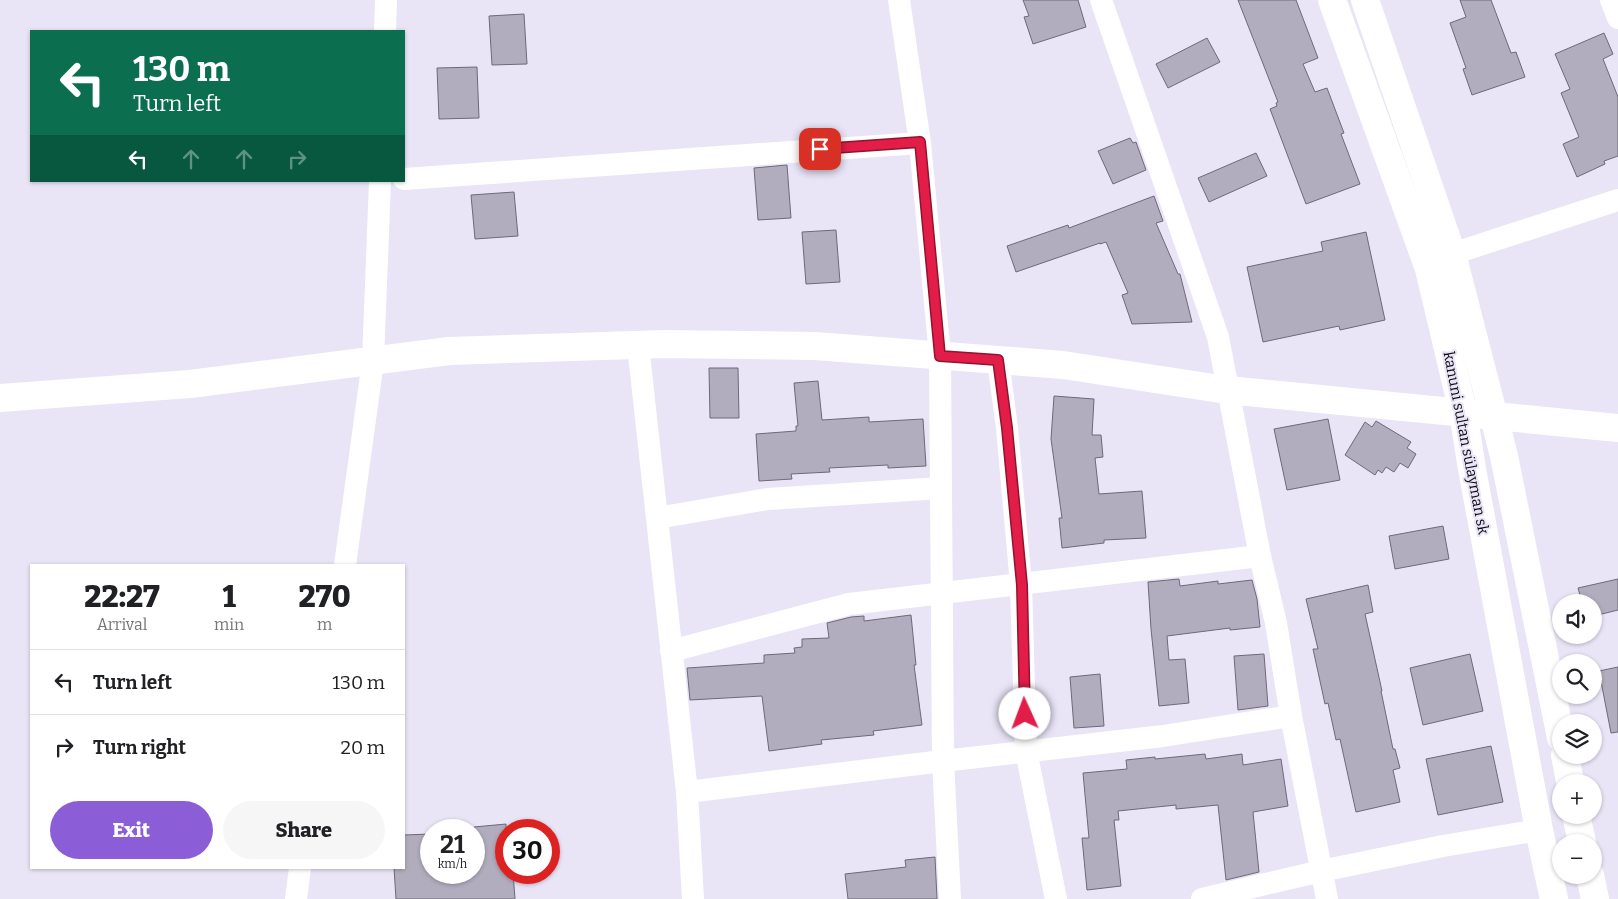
<!DOCTYPE html>
<meta charset="utf-8">
<style>
body{margin:0;font-family:Bitter,serif;background:#f6f6f6;color:#202124;height:100vh;display:flex;flex-direction:column;font-size:19px;white-space:nowrap}
*{box-sizing:border-box;margin:0}
p{font-size:16px;color:#757577}
.icon{flex:none;width:28px;height:28px;fill:none;stroke:currentColor;stroke-width:2;stroke-linecap:round;stroke-linejoin:round}
.map{position:relative;flex:1;overflow:hidden}
.panel{position:absolute;left:30px;top:564px;width:375px;height:305px;display:flex;flex-direction:column;background:#fff;border-radius:0px;box-shadow:0 1px 4px #0004}
.panel>*{flex:none}
.top-card{position:absolute;left:30px;top:30px;width:375px;height:152px;border-radius:0px;box-shadow:0 1px 4px #0004;background:#0b6e4f;color:#fff;overflow:hidden}
.tools{position:absolute;left:1552px;top:594px;display:grid;gap:10px}
.tools a{display:grid;place-items:center;width:50px;height:50px;border-radius:50%;background:#fff;box-shadow:0 1px 4px #0004;font-size:25px}
.speed{position:absolute;left:420px;top:819px;display:flex;gap:10px;font-size:25px;font-weight:700;text-align:center}
.speed>*{display:grid;place-content:center;width:65px;height:65px;border-radius:50%;background:#fff;box-shadow:0 1px 4px #0004;line-height:1}
.speed small{font-size:12px;font-weight:400}
.speed .limit{border:8px solid #d22;background:#fff;color:#111}
.pin{position:absolute;display:grid;place-items:center;width:42px;height:42px;color:#fff;margin:-21px;border-radius:10px;box-shadow:0 2px 8px #0006}
.me{position:absolute;width:55px;margin:-28px;rotate:358deg;stroke-linejoin:round;filter:drop-shadow(0 0 4px #0008)}
.turn{display:flex;align-items:center;gap:18px;height:105px;padding:0 20px;font-size:22px}
.turn .icon{width:65px;height:65px;stroke-width:2.5}
.turn b{display:block;font-size:35px;line-height:42px}
.lanes{display:flex;align-items:center;height:48px;padding:0 20px;background:#0003;justify-content:center;gap:25px;direction:ltr}
.lanes .off{opacity:.35}
.eta{display:flex;justify-content:space-evenly;align-items:center;height:85px;text-align:center}
.eta b{font-size:30px;font-weight:800;line-height:35px}
.primary-button{display:flex;gap:10px;margin-top:auto;padding:10px 20px}
.primary-button a{flex:1;height:58px;border-radius:30px;background:#8b5dd6;color:#fff;font-size:20px;font-weight:800;line-height:58px;text-align:center}
.primary-button a+a{background:#f6f6f6;color:#202124}
ul{padding:0;list-style:none}
li{display:flex;align-items:center;gap:15px;height:65px;padding:0 20px;border-top:1px solid #e0e0e0}
li div{flex:1}
li b{display:block;font-size:19px}
li em{font-style:normal}
.map>svg:first-child{display:block}
</style>
<div class="map">
<svg width="1618" height="899" viewBox="0 0 1618 899">
<rect width="100%" height="100%" fill="#e9e5f7"/>
<g fill="#b2adbe" stroke="#6e6979">
<polygon points="1023,0 1078,0 1086,27 1033,44 1024,17 1029,16"/>
<polygon points="1238,0 1296,0 1318,58 1303,64 1315,92 1327,88 1344,133 1341,134 1360,184 1306,204 1270,109 1277,106 1276,103 1278,102"/>
<polygon points="1460,0 1491,0 1511,53 1516,52 1525,77 1472,95 1463,69 1466,68 1450,23 1466,17"/>
<polygon points="524,14 527,64 492,65 489,16"/>
<polygon points="1604,33 1613,54 1603,59 1618,97 1618,156 1604,161 1605,164 1577,177 1563,144 1579,137 1561,93 1570,89 1555,54"/>
<polygon points="1207,38 1220,62 1168,88 1156,64"/>
<polygon points="477,67 479,118 439,119 437,68"/>
<polygon points="1130,138 1133,143 1136,142 1146,170 1113,184 1098,151"/>
<polygon points="1256,153 1267,176 1209,202 1198,178"/>
<polygon points="787,165 791,218 758,220 754,168"/>
<polygon points="514,192 518,236 475,239 471,195"/>
<polygon points="1154,196 1163,221 1156,223 1178,274 1180,274 1192,322 1132,324 1122,295 1128,293 1106,242 1100,244 1100,243 1016,272 1007,246 1068,225 1069,228"/>
<polygon points="836,230 840,282 806,284 802,232"/>
<polygon points="1366,232 1385,320 1340,330 1339,326 1263,342 1247,267 1323,251 1321,242"/>
<polygon points="709,368 738,368 739,418 710,418"/>
<polygon points="818,381 822,420 869,417 869,422 923,419 926,466 888,468 888,465 829,468 830,472 791,474 792,479 759,481 756,434 796,431 796,426 798,426 794,383"/>
<polygon points="1054,396 1094,399 1092,435 1101,435 1103,457 1095,458 1099,494 1142,491 1146,538 1104,540 1104,543 1062,548 1059,518 1062,518 1051,439"/>
<polygon points="1328,419 1340,480 1287,490 1274,429"/>
<polygon points="1376,421 1411,442 1407,448 1416,454 1408,468 1400,463 1394,472 1386,467 1382,473 1378,470 1375,475 1345,455 1365,422 1372,427"/>
<polygon points="1443,526 1449,559 1395,569 1389,536"/>
<polygon points="1179,579 1180,586 1218,581 1218,584 1252,580 1257,599 1260,627 1230,630 1230,628 1167,636 1169,660 1185,659 1189,703 1159,706 1151,629 1148,582"/>
<polygon points="1618,579 1618,610 1594,616 1594,602 1582,602 1578,588"/>
<polygon points="1368,585 1373,612 1365,614 1382,691 1381,691 1393,749 1395,749 1400,768 1393,770 1400,802 1356,812 1340,739 1336,740 1328,703 1325,704 1313,649 1318,649 1306,599"/>
<polygon points="911,615 916,665 914,665 922,725 873,731 874,735 821,740 822,744 769,751 762,696 690,700 687,668 764,663 764,655 795,653 794,648 802,647 802,639 829,638 827,623 851,617 864,616 864,621"/>
<polygon points="1264,654 1268,706 1238,710 1234,656"/>
<polygon points="1470,654 1483,711 1423,725 1410,668"/>
<polygon points="1618,667 1618,732 1611,733 1599,671"/>
<polygon points="1100,674 1104,726 1074,728 1070,677"/>
<polygon points="1491,746 1503,802 1438,815 1426,759"/>
<polygon points="1205,754 1206,759 1242,754 1243,765 1281,759 1288,806 1253,812 1259,872 1226,880 1218,805 1176,809 1176,805 1118,811 1119,820 1114,820 1121,886 1087,890 1082,838 1089,838 1083,773 1127,769 1126,760 1155,757 1155,759"/>
<polygon points="506,824 506,872 513,872 515,899 396,899 394,868 404,868 404,835 431,834 431,872 474,872 474,827"/>
<polygon points="935,857 937,899 848,899 845,874 906,867 905,860"/>
</g>
<g fill="none" stroke-linecap="round" stroke-linejoin="round">
<g stroke="#fff" stroke-width="22">
<polyline points="899,0 920,143 940,356 943,761 950,899"/>
<polyline points="1101,0 1218,337 1260,556 1276,623 1291,716 1327,899"/>
<polyline points="1611,0 1618,18"/>
<polyline points="385,31 386,0"/>
<polyline points="404,179 920,143"/>
<polyline points="1452,254 1618,200"/>
<polyline points="638,345 687,792 693,899"/>
<polyline points="998,360 1007,428 1021,585 1026,751 1056,899"/>
<polyline points="657,518 768,499 941,488"/>
<polyline points="345,565 373,361 380,181"/>
<polyline points="671,651 849,604 1260,556"/>
<polyline points="687,792 943,761 1163,736 1291,716"/>
<polyline points="296,899 300,868"/>
<polyline points="1202,899 1321,871 1443,846 1539,830"/>
</g>
<polyline stroke="#fff" stroke-width="28" points="0,398 190,384 449,351 665,344 815,346 1063,365 1227,390 1618,428"/>
<g stroke="#fff" stroke-width="28">
<polyline points="1332,0 1429,269 1463,412 1472,469 1539,830 1554,899"/>
<polyline points="1365,0 1452,254 1504,456 1561,738"/>
<polyline points="1565,755 1570,782"/>
<polyline points="1576,815 1582,842"/>
<polyline points="1590,875 1595,899"/>
</g>
</g>
<g fill="none" stroke-linecap="round" stroke-linejoin="round">
<g stroke="#92132f" stroke-width="12">
<polyline id="route" points="820,149 920,142 940,356 998,360 1007,428 1022,585 1025,714"/>
</g>
<use href="#route" stroke="#e11d48" stroke-width="9"/>
</g>
<g text-anchor="middle" dominant-baseline="central" stroke-width="4" stroke-linejoin="round" paint-order="stroke">
<g font-size="15" fill="#0e0c12" stroke="#e9e5f7">
<text transform="translate(1466 443) rotate(79)">kanuni sultan sülayman sk</text>
</g>
</g>
</svg>
<div class="tools">
<a><svg class="icon" aria-label="sound" viewBox="0 0 24 24"><path d="M4 9h4l5-4v14l-5-4H4zM17 9q2 3 0 6"/></svg></a>
<a><svg class="icon" aria-label="search" viewBox="0 0 24 24"><circle cx="10" cy="10" r="6"/><path d="M15 15l6 6"/></svg></a>
<a><svg class="icon" aria-label="layers" viewBox="0 0 24 24"><path d="M12 4l9 5-9 5-9-5zM3 14l9 5 9-5"/></svg></a>
<a>+</a>
<a>−</a>
</div>
<div class="speed"><div>21<small>km/h</small></div><div class="limit">30</div></div>
<div class="pin" style="left:820px;top:149px;background:#d93025"><svg class="icon" aria-label="arrive" viewBox="0 0 24 24"><path d="M6 21V4h12l-3 4 3 4H6"/></svg></div>
<svg class="me" style="left:1025px;top:714px" viewBox="-20 -20 40 40"><circle r="19" fill="#fff"/><path d="M0-13L10 11 0 6-10 11z" fill="#e11d48"/></svg>
<div class="top-card">
<div class="turn"><svg class="icon" aria-label="left" viewBox="0 0 24 24"><path d="M17 20v-9H6M10 6l-5 5 5 5"/></svg><div><b>130 m</b>Turn left</div></div>
<div class="lanes"><svg class="icon" aria-label="left" viewBox="0 0 24 24"><path d="M17 20v-9H6M10 6l-5 5 5 5"/></svg><svg class="icon off" aria-label="ahead" viewBox="0 0 24 24"><path d="M12 20V5M6 11l6-6 6 6"/></svg><svg class="icon off" aria-label="ahead" viewBox="0 0 24 24"><path d="M12 20V5M6 11l6-6 6 6"/></svg><svg class="icon off" aria-label="right" viewBox="0 0 24 24"><path d="M7 20v-9h11M14 6l5 5-5 5"/></svg></div>
</div>
<section class="panel">
<div class="eta">
<div><b>22:27</b><p>Arrival</p></div>
<div><b>1</b><p>min</p></div>
<div><b>270</b><p>m</p></div>
</div>
<ul>
<li><svg class="icon" aria-label="left" viewBox="0 0 24 24"><path d="M17 20v-9H6M10 6l-5 5 5 5"/></svg><div><b>Turn left</b></div><em>130 m</em></li>
<li><svg class="icon" aria-label="right" viewBox="0 0 24 24"><path d="M7 20v-9h11M14 6l5 5-5 5"/></svg><div><b>Turn right</b></div><em>20 m</em></li>
</ul>
<div class="primary-button"><a>Exit</a><a>Share</a></div>
</section>
</div>
